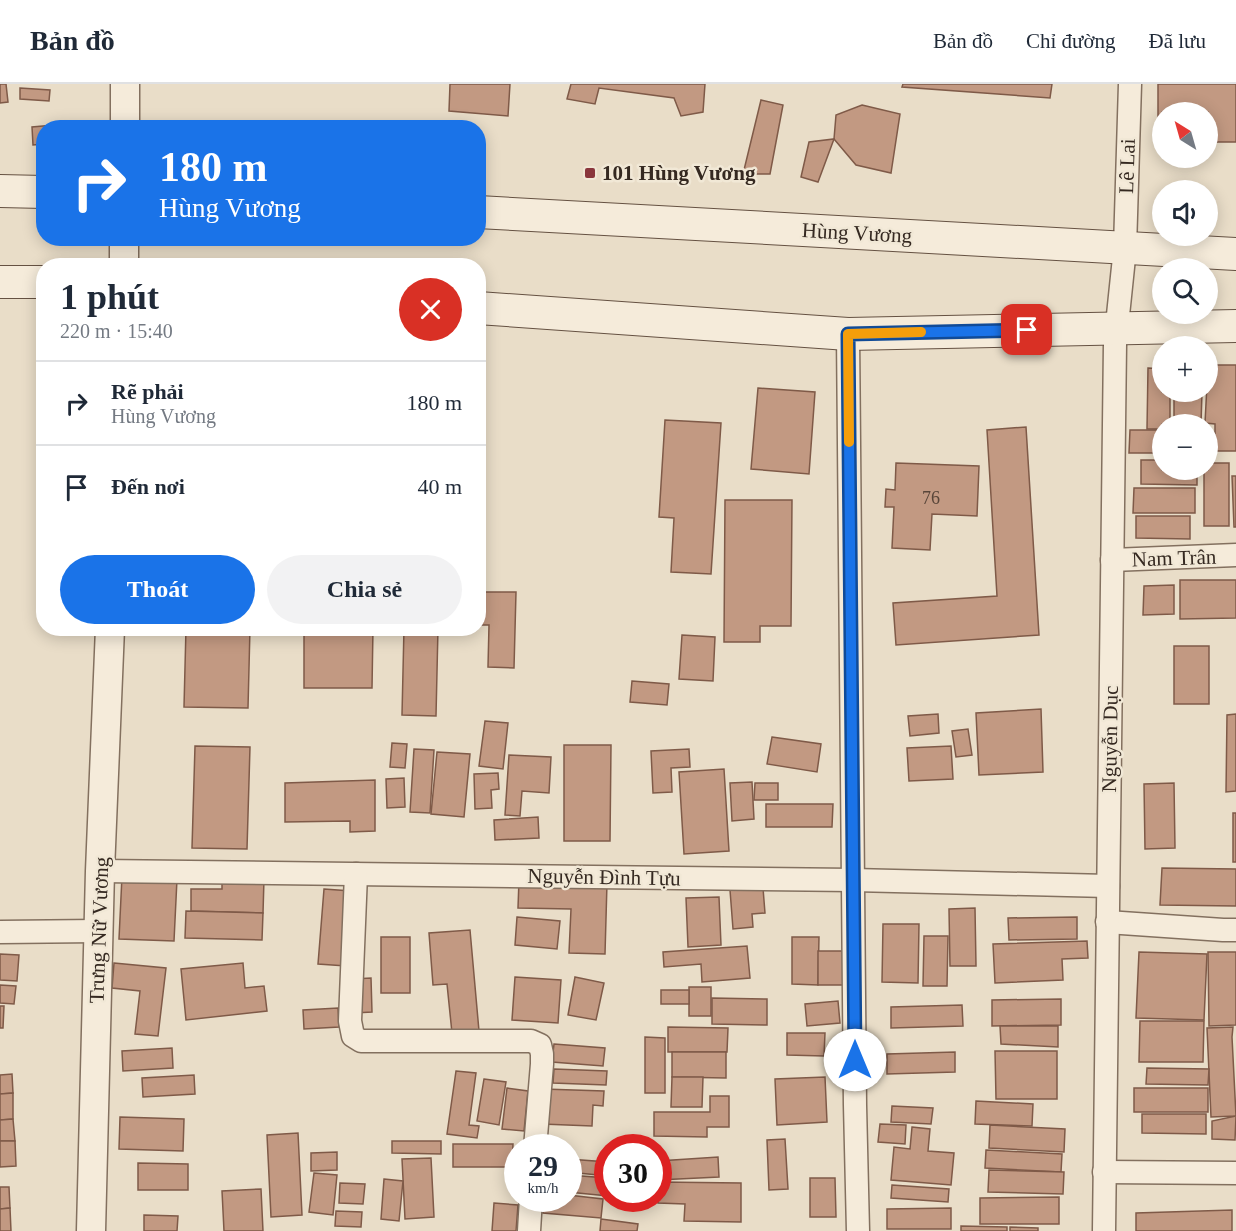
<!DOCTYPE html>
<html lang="vi">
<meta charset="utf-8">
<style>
body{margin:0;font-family:"Times New Roman",serif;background:#f2f2f3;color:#1f2937;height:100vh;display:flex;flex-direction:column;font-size:22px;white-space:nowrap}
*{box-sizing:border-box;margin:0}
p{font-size:20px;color:#747a83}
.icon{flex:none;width:33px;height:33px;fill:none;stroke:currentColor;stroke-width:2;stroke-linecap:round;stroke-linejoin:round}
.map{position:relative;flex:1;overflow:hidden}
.sheet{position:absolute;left:36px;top:174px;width:450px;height:378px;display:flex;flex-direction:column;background:#fff;border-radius:24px;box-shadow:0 3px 15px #0003}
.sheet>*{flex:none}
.banner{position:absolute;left:36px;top:36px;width:450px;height:126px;border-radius:24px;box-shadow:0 3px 15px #0003;background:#1a73e8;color:#fff;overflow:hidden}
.needle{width:39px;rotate:323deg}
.controls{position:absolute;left:1152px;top:18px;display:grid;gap:12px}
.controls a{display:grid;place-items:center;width:66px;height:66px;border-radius:50%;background:#fff;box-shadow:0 3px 15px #0003;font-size:30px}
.speed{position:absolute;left:504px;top:1050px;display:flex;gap:12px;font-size:30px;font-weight:700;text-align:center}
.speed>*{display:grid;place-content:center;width:78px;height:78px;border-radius:50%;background:#fff;box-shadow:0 3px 15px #0003;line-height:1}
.speed small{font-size:15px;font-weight:400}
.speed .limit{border:9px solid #d22;background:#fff;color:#111}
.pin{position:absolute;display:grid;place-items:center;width:51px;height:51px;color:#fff;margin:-26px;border-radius:12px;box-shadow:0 3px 9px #0006}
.me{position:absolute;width:66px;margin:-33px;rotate:0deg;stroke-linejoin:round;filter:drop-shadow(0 0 4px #0008)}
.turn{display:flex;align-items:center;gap:21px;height:126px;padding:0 24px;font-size:27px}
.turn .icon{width:78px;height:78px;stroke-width:2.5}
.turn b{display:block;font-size:42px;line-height:51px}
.round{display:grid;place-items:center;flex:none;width:63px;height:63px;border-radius:32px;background:#f2f2f3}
.head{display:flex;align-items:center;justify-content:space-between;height:102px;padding:0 24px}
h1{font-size:36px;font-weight:700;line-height:45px}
.primary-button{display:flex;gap:12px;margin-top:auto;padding:12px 24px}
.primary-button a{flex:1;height:69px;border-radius:36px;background:#1a73e8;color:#fff;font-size:24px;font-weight:700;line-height:69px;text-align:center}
.primary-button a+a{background:#f2f2f3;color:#1f2937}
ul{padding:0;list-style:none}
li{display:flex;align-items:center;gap:18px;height:84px;padding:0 24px;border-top:2px solid #e0e1e3}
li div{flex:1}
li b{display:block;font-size:22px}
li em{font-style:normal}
header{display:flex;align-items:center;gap:36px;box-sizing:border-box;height:84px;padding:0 30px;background:#fff;border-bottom:2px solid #e0e1e3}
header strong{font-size:28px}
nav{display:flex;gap:33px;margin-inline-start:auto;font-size:21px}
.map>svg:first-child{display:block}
</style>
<header>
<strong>Bản đồ</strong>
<nav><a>Bản đồ</a><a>Chỉ đường</a><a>Đã lưu</a></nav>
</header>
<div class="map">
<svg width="1236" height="1147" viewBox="0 0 1236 1147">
<rect width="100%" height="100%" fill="#e9ddc8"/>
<g fill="#c29982" stroke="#7f5a48" stroke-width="1.5">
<polygon points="0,0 6,0 8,18 0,19"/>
<polygon points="450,0 510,0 508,32 449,27"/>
<polygon points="571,0 705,0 703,28 681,32 674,14 599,4 595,20 567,15"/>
<polygon points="903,0 1052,0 1050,14 902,3"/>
<polygon points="1158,0 1236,0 1236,58 1208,58 1208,28 1162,28 1162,57 1158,57"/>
<polygon points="20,4 50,6 49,17 20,15"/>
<polygon points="761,16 783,21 770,90 743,90"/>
<polygon points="862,21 900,30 891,89 856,81 834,55 836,31"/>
<polygon points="54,41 54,44 44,44 44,60 33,61 32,43"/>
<polygon points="834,55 818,98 801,93 809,58"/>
<polygon points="1208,281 1236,281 1236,367 1215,367 1215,340 1205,339"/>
<polygon points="1148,284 1162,285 1162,308 1170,308 1170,340 1162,340 1162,345 1147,345"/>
<polygon points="758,304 815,308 809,390 751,385"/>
<polygon points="1174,308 1202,308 1201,340 1174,340"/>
<polygon points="665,336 721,339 711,490 671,488 674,434 659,433"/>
<polygon points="1026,343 1039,551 896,561 893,519 997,512 987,346"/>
<polygon points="1130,346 1162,346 1162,369 1129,369"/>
<polygon points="1208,346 1210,346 1211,369 1208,369"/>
<polygon points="1141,376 1162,376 1162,386 1197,386 1197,401 1141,400"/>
<polygon points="896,379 979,382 977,432 932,430 930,466 892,464 894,423 885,423 886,405 895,406"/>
<polygon points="1208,379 1229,379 1229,442 1204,442 1204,386 1208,386"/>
<polygon points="1232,392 1236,392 1236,443 1234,443"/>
<polygon points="1134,404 1195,404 1195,429 1133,429"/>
<polygon points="725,416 792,416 791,542 760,542 760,558 724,558"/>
<polygon points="1136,432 1190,432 1190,455 1136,454"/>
<polygon points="1180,496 1236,496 1236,534 1180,535"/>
<polygon points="1174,501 1174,530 1143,531 1144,502"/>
<polygon points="478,508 516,508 514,584 488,583 489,541 478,541"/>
<polygon points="186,544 250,544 248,624 184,623"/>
<polygon points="304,544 373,544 372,604 304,604"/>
<polygon points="404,544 438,544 436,632 402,631"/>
<polygon points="682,551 715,553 713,597 679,595"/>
<rect x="1174" y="562" width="35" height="58"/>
<polygon points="632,597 669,600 667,621 630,618"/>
<polygon points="1041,625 1043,688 979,691 976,629"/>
<polygon points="938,630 939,649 910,652 908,632"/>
<polygon points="1236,630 1236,707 1226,708 1227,631"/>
<polygon points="485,637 508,639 503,685 479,682"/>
<polygon points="968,645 972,671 956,673 952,647"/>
<polygon points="772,653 821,660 817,688 767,680"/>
<polygon points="392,659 407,660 405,684 390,683"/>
<polygon points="564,661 611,661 610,757 564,757"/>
<polygon points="195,662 250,663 247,765 192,764"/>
<polygon points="951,662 953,695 909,697 907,664"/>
<polygon points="414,665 434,666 430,729 410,728"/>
<polygon points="689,665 690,683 671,684 672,708 653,709 651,667"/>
<polygon points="437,668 470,670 464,733 431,730"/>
<polygon points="509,671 551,673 549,709 522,707 520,732 505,731"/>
<polygon points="724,685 729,767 684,770 679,688"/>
<polygon points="498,689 499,705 491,706 492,724 475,725 474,690"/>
<polygon points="404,694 405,723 387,724 386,695"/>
<polygon points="375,696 375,747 350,748 350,737 285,738 285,699"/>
<polygon points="752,698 754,735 732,737 730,699"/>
<polygon points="755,699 778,699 778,716 754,716"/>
<polygon points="1174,699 1175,764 1145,765 1144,700"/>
<polygon points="766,720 833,720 832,743 766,743"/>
<rect x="1233" y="729" width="3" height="49"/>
<polygon points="538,733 539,754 495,756 494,736"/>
<polygon points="1162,784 1236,785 1236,822 1160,821"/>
<polygon points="122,792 177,795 174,857 119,855"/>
<polygon points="222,794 264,795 263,829 191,827 191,805 222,805"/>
<polygon points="519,796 607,799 605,870 569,869 571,825 518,824"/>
<polygon points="763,804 765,829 752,830 753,843 733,845 730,806"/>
<polygon points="324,805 351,807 346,882 318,880"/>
<polygon points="719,813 721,861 688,863 686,814"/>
<polygon points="975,824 976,882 950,882 949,825"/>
<polygon points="186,827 263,829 262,856 185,854"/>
<polygon points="517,833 560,837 557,865 515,861"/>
<polygon points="1077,833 1077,855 1009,856 1008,834"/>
<polygon points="883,840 919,840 918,899 882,898"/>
<polygon points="470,846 479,947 452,949 447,900 433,901 429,849"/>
<polygon points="924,852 948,852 947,902 923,902"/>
<rect x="381" y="853" width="29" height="56"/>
<polygon points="792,853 819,853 818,901 792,900"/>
<polygon points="1087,857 1088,874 1062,875 1063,896 995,899 993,860"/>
<polygon points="747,862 750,894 702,898 701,880 664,883 663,868"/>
<polygon points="818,867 846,867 845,901 818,901"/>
<polygon points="1139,868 1207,870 1204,936 1136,934"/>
<polygon points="1208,868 1236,868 1236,941 1209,942"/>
<polygon points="0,870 19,871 17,897 0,896"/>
<polygon points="114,879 166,884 158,952 135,950 140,907 112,904"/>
<polygon points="243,879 245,904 264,902 267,927 186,936 181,885"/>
<polygon points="515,893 561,896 558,939 512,936"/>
<polygon points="575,893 604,899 596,936 568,931"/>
<polygon points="371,894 372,928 354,929 353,895"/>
<polygon points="0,901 16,902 14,920 0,919"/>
<rect x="689" y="903" width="22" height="29"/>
<rect x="661" y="906" width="28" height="14"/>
<polygon points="712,914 767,915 767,941 712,940"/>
<polygon points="1061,915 1061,941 992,942 992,916"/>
<polygon points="838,917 840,939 807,942 805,920"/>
<polygon points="962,921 963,942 891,944 891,923"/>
<polygon points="0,922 4,922 3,944 0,944"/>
<polygon points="338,924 339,943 304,945 303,926"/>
<polygon points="1140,937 1204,937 1203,978 1139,978"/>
<polygon points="1000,942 1058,942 1058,963 1001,960"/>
<polygon points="668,943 728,944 727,968 668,968"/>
<polygon points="1233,943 1232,953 1236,1032 1211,1033 1207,944"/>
<polygon points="787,949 825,949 824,972 787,971"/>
<polygon points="645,953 665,954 665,1009 645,1009"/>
<polygon points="554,960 605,964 603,982 552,978"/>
<polygon points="172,964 173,984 123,987 122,967"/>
<polygon points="995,967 1057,967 1057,1015 996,1015"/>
<polygon points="672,968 726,968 726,994 672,993"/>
<polygon points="955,968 955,988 887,990 887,970"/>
<polygon points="1147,984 1209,985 1208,1001 1146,1000"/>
<polygon points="554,985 607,987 606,1001 553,999"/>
<polygon points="456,987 476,989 469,1041 479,1042 477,1054 447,1050"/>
<polygon points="12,990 13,1009 0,1010 0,991"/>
<polygon points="194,991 195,1010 143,1013 142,994"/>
<polygon points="672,993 703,993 702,1023 671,1023"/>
<polygon points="825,993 827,1038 777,1041 775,995"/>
<polygon points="484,995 506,998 499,1041 477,1037"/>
<polygon points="507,1004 528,1007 524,1047 502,1045"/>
<rect x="1134" y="1004" width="74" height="24"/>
<polygon points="543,1005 604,1007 603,1022 593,1021 592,1042 542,1040"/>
<polygon points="13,1009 13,1035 0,1036 0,1010"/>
<polygon points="710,1012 729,1012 729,1043 707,1043 707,1053 654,1052 654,1028 710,1028"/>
<polygon points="976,1017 1033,1020 1032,1042 975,1040"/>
<polygon points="892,1022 933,1024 931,1040 891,1038"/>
<polygon points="1142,1030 1206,1030 1206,1050 1142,1049"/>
<polygon points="1236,1032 1235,1056 1212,1055 1212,1037"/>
<polygon points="120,1033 184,1035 183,1067 119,1065"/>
<polygon points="13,1035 15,1057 0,1057 0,1036"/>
<polygon points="880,1040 906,1041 905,1060 878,1058"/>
<polygon points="990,1041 1065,1045 1064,1068 989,1064"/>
<polygon points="912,1043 930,1045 928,1067 954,1069 951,1101 891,1096 894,1063 910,1065"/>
<polygon points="298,1049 302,1131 271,1133 267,1051"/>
<polygon points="785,1055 788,1105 769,1106 767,1056"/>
<polygon points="0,1057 15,1057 16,1082 0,1083"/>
<polygon points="392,1057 441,1057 441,1070 392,1069"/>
<polygon points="453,1060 513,1060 512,1083 453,1083"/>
<polygon points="986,1066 1062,1070 1061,1088 985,1084"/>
<polygon points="337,1068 337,1086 311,1087 311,1069"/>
<polygon points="718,1073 719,1093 658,1096 658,1077"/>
<polygon points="431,1074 434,1133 405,1135 402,1075"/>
<polygon points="568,1075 608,1078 608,1092 568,1088"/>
<polygon points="138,1079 188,1080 188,1106 138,1106"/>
<polygon points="989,1086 1064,1088 1063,1110 988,1108"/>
<polygon points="314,1089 337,1091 333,1131 309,1128"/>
<polygon points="568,1091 608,1094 608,1112 568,1108"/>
<polygon points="810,1094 835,1094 836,1133 810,1133"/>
<polygon points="384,1095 403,1097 399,1137 381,1135"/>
<polygon points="658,1098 741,1099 741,1138 684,1137 685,1120 658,1119"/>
<polygon points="340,1099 365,1100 363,1120 339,1119"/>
<polygon points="892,1101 949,1105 948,1118 891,1114"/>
<polygon points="0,1103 9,1103 10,1124 0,1125"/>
<polygon points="261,1105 263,1147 224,1147 222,1107"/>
<polygon points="568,1111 603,1115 601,1134 543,1129 545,1114 568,1114"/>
<polygon points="1059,1113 1059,1140 980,1140 980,1114"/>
<polygon points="494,1119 518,1121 516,1147 492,1147"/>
<polygon points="10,1124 11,1147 0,1147 0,1125"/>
<polygon points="951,1124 951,1145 887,1145 887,1125"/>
<polygon points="1232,1126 1232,1147 1136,1147 1136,1129"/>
<polygon points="336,1127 362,1128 361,1143 335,1142"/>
<polygon points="144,1131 178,1132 177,1147 144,1147"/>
<polygon points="601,1135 638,1140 637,1147 600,1147"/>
<polygon points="961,1142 1007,1143 1007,1147 961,1147"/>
<polygon points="1010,1143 1038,1144 1038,1147 1010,1147"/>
</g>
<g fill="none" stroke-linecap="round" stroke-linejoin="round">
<g stroke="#83705f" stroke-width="25">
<g id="minor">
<polyline points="848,250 855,1021 858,1147"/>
<polyline points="1112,476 1236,471"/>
<polyline points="100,787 853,796 1108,802"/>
<polyline points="356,790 350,937 353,952 361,957 531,957 540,961 542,970 542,980 535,1064"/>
<polyline points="1107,838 1223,846 1236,846"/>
<polyline points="0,848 98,847"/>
<polyline points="1104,1088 1236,1089"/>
<polyline points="529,1147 531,1114"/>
<polyline points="1104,1147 1115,260 1125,164 1130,0"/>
</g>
</g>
<g stroke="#83705f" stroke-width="31">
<g id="tertiary">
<polyline points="125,0 125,44"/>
<polyline points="124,182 124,154"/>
<polyline points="91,1147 100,787 110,544"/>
</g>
</g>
<g stroke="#655142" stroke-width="34">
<g id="secondary">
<polyline points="0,107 44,108"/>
<polyline points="478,128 1236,170"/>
<polyline points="0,198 44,198"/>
<polyline points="478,224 848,250 1236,242"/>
</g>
</g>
<use href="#minor" stroke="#f5ebda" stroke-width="22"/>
<use href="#tertiary" stroke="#f5ebda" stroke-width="28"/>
<use href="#secondary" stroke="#f5ebda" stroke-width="32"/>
</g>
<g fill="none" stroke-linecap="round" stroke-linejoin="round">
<g stroke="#114b97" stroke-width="15">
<polyline id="route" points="855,976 848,250 1027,246"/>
</g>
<use href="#route" stroke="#1a73e8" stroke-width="10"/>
<polyline stroke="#f59e0b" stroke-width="10" points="849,358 848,250 921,248"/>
</g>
<rect fill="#8a363c" stroke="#f1e8d6" stroke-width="2" x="584" y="83" width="12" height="12" rx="3"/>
<g text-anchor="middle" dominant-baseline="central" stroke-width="5" stroke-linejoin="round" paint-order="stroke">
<g font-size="18" fill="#584539">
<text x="931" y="414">76</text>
</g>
<g font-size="21" fill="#352921" stroke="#f1e8d6">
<text transform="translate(1127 82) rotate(-88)">Lê Lai</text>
<text transform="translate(857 149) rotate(3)">Hùng Vương</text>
<text transform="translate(1174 474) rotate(-2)">Nam Trân</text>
<text transform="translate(1110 655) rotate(-89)">Nguyễn Dục</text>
<text transform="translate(604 793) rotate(1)">Nguyễn Đình Tựu</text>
<text transform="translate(99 846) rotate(-88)">Trưng Nữ Vương</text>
</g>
<g font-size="21" font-weight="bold" fill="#352921" stroke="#f1e8d6" text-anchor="start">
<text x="602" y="89">101 Hùng Vương</text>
</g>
</g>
</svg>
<div class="controls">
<a><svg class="needle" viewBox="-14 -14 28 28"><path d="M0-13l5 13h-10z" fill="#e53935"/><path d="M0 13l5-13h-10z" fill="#747a83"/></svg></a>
<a><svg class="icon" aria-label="sound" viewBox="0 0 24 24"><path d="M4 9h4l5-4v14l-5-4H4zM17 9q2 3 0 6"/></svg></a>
<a><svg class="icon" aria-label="search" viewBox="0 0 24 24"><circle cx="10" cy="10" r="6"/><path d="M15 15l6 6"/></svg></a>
<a>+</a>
<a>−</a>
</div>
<div class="speed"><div>29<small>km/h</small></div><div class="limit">30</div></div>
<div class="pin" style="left:1027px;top:246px;background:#d93025"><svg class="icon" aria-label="arrive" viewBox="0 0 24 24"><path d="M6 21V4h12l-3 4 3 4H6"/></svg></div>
<svg class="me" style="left:855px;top:976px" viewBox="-20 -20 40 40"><circle r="19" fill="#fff"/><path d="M0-13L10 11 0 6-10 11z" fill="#1a73e8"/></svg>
<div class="banner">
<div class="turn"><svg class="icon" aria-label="right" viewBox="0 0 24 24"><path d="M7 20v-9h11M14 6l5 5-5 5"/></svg><div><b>180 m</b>Hùng Vương</div></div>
</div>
<section class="sheet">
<div class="head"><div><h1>1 phút</h1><p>220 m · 15:40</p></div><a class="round" style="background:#d93025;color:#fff"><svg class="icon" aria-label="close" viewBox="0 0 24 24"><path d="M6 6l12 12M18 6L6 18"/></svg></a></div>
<ul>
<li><svg class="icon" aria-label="right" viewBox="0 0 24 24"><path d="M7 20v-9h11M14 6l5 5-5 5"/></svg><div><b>Rẽ phải</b><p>Hùng Vương</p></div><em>180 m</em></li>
<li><svg class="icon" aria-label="arrive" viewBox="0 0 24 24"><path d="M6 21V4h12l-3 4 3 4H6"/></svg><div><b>Đến nơi</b></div><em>40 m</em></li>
</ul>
<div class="primary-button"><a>Thoát</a><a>Chia sẻ</a></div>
</section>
</div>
